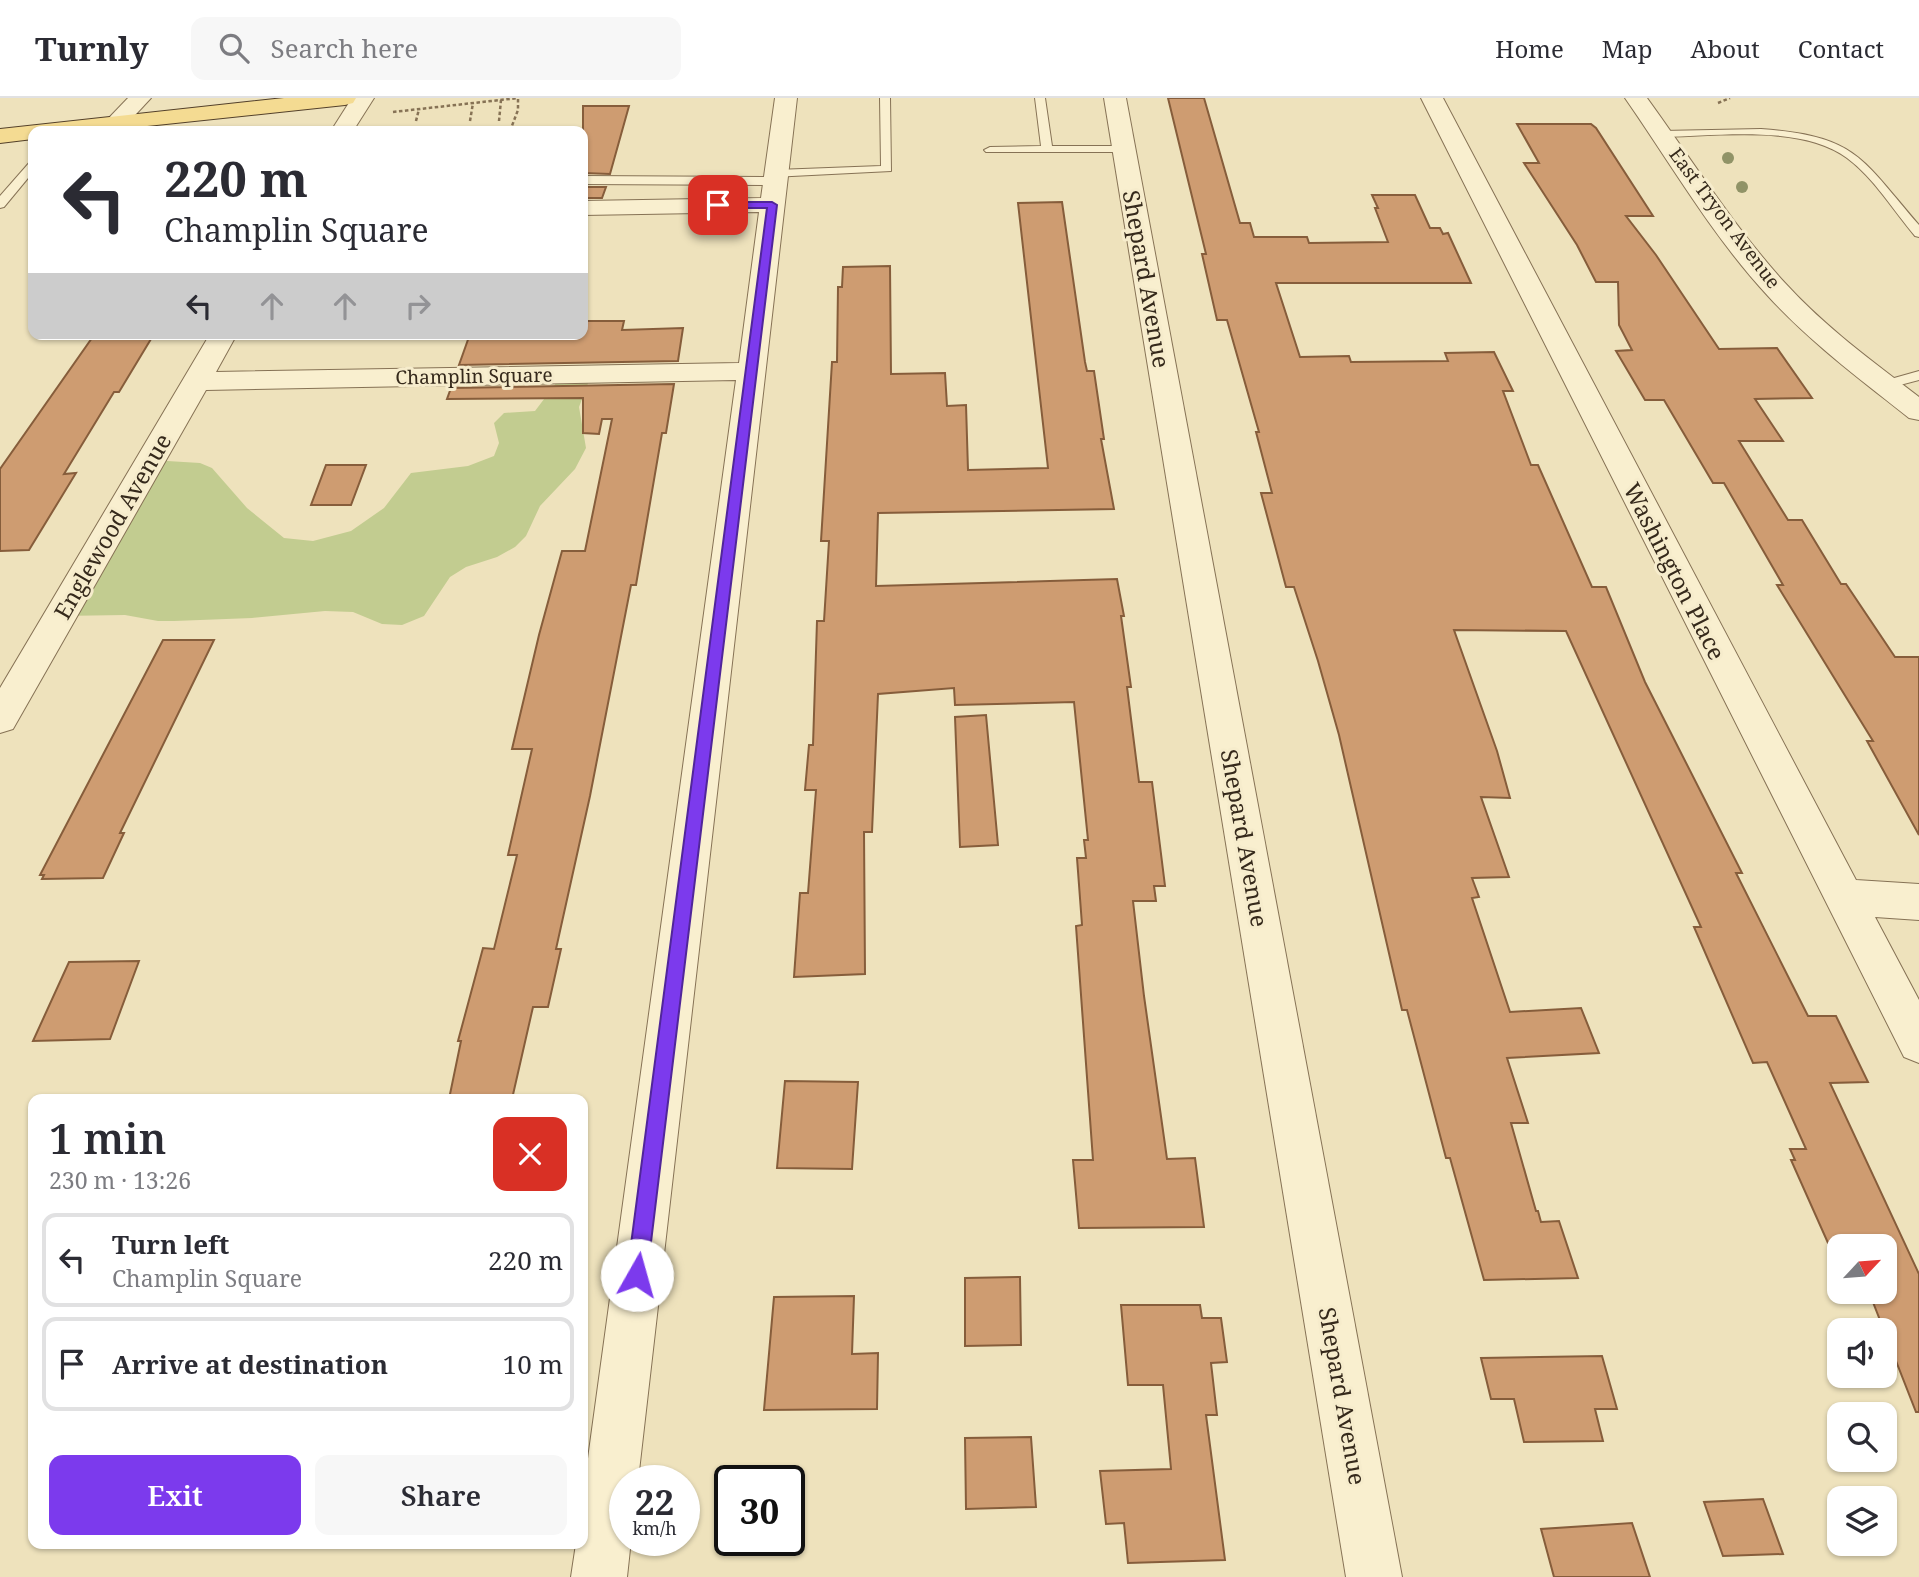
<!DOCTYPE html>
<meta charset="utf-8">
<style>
body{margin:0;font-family:"Noto Serif",serif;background:#f7f7f7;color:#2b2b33;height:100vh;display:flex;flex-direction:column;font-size:26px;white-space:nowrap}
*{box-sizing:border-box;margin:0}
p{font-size:23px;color:#7c7c81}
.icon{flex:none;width:38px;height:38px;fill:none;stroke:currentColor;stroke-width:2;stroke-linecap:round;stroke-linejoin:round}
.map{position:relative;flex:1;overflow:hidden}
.details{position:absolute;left:28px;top:996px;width:560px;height:455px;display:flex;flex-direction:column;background:#fff;border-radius:14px;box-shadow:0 2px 5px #0004}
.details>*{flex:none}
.hud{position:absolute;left:28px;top:28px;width:560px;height:214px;border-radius:14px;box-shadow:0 2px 5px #0004;background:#fff;color:#2b2b33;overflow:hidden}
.needle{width:46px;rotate:64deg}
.tools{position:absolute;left:1827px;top:1136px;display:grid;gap:14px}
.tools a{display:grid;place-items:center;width:70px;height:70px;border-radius:14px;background:#fff;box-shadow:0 2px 5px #0004;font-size:35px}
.speed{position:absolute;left:609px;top:1367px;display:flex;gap:14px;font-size:35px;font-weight:700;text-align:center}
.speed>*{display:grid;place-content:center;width:91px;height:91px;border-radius:50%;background:#fff;box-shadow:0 2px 5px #0004;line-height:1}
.speed small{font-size:18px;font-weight:400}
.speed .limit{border:4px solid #111;border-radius:10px;background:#fff;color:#111}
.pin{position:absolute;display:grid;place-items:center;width:60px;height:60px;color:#fff;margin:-30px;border-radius:14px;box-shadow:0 4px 10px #0006}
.me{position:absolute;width:77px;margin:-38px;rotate:7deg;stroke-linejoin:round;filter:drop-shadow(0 0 5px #0008)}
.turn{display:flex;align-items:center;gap:24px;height:147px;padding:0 21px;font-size:32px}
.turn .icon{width:91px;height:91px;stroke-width:2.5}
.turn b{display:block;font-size:49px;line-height:60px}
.lanes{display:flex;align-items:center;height:66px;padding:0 21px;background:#0003;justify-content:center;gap:35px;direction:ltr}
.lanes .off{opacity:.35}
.round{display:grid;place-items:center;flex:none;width:74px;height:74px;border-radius:14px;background:#f7f7f7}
.summary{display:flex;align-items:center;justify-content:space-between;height:119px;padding:0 21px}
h1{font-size:42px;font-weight:600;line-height:52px}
.action{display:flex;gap:14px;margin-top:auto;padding:14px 21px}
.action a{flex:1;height:80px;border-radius:14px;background:#7c3aed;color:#fff;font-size:28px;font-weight:600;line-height:80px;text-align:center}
.action a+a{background:#f7f7f7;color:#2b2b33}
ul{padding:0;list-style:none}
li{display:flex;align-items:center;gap:21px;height:94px;margin:0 14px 10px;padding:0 7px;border:4px solid #e1e1e2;border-radius:14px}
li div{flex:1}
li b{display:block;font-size:26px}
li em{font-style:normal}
header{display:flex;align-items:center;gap:42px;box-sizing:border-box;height:98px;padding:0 35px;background:#fff;border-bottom:2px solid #e1e1e2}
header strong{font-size:33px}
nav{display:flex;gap:38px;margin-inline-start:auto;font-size:24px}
.search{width:490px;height:63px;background:#f7f7f7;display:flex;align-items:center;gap:18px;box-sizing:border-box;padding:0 24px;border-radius:14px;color:#7c7c81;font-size:26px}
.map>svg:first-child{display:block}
</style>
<header>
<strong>Turnly</strong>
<div class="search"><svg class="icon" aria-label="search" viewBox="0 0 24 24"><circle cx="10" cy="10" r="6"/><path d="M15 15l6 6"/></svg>Search here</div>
<nav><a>Home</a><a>Map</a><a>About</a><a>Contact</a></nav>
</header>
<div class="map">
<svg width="1919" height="1479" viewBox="0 0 1919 1479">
<rect width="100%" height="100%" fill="#eee2bc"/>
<polygon fill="#c2cc90" points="592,275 579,309 586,350 575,371 540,408 526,438 515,449 497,459 466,469 450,479 424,518 402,527 382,526 353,514 325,513 252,520 174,523 158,523 125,517 60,518 151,362 200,365 212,370 247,410 284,440 313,443 351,433 384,410 411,375 468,368 494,358 499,345 494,325 504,315 535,313 563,276"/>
<g fill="#ce9c71" stroke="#865d3b" stroke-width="2">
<polygon points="1168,0 1204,0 1240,125 1250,125 1254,139 1307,139 1309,145 1388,144 1375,110 1378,110 1372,97 1415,97 1430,130 1440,130 1443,136 1448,135 1471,185 1276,185 1300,259 1349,258 1351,264 1448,263 1445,255 1494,254 1513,293 1503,293 1531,367 1538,367 1592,489 1606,489 1645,584 1742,775 1736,775 1808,918 1836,918 1868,984 1830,985 1919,1176 1919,1314 1916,1314 1869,1194 1885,1194 1885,1148 1828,1145 1791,1062 1795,1062 1790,1051 1806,1051 1767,964 1753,965 1694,829 1701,829 1566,533 1454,532 1497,653 1510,700 1481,699 1509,779 1472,780 1479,799 1472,800 1510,914 1581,910 1599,955 1507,960 1528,1025 1511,1025 1536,1113 1538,1113 1541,1124 1559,1123 1578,1180 1484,1182 1450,1060 1446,1060 1407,912 1402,912 1339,637 1318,563 1294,489 1286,489 1261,395 1272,395 1256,334 1259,334 1227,222 1217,222 1202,156 1206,156"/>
<polygon points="583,8 629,8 610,76 583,75"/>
<polygon points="1517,26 1591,26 1596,30 1653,118 1626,118 1656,157 1719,251 1777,250 1812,300 1755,301 1783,343 1739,343 1788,422 1802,422 1841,486 1846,486 1895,559 1919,559 1919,737 1867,643 1873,643 1777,487 1783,487 1724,385 1713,385 1664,302 1645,302 1616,253 1632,252 1619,227 1618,184 1596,184 1577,147 1524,65 1539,65"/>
<polygon points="583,89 606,89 602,100 583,100"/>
<polygon points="1062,104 1085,264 1087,273 1094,273 1104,341 1101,341 1114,411 878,415 876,488 1117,481 1124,518 1121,518 1131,589 1127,589 1139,684 1152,684 1165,788 1154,788 1156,803 1133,803 1144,898 1167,1061 1195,1060 1204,1129 1079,1130 1073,1062 1093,1062 1076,828 1082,827 1077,760 1086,760 1084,742 1088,742 1074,604 955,607 954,590 878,596 872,734 864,734 865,876 794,879 800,795 808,795 816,692 805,692 809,647 813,647 817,523 824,523 829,443 821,443 832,264 837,264 838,189 842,189 843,169 890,168 891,276 945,275 947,308 966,307 968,372 1048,370 1018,105"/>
<polygon points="583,223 624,223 622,232 683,230 678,263 459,267 470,236 583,236"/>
<polygon points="98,236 154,236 119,294 114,294 64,376 76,375 29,452 0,453 0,371 92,240"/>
<polygon points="674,286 666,335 662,335 636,487 631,487 590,698 556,851 561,851 548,909 533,909 512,1001 449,1001 461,943 458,943 483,850 494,851 517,757 508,757 532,651 512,651 539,537 562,453 585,453 612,321 602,321 599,336 583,335 583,300 447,301 451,290"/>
<polygon points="326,367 366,367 351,407 311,407"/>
<polygon points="163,542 214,542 120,735 124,735 103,780 42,781 44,777 40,777"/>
<polygon points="986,617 998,747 960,749 955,619"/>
<polygon points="139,863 110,941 33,943 69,864"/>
<polygon points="785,983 858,984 852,1071 777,1070"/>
<polygon points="1020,1179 1021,1247 965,1248 965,1180"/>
<polygon points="854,1198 852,1256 878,1255 877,1311 764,1312 774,1199"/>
<polygon points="1121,1207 1200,1207 1202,1220 1221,1220 1227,1264 1211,1265 1217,1317 1206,1317 1225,1462 1128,1465 1124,1425 1106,1426 1100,1373 1171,1371 1163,1287 1128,1287"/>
<polygon points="1602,1258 1617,1311 1595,1311 1603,1343 1524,1344 1514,1301 1491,1301 1481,1260"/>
<polygon points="1031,1339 1036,1409 966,1411 965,1340"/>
<polygon points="1763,1401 1783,1456 1723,1458 1704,1404"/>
<polygon points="1632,1425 1650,1479 1554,1479 1541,1431"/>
</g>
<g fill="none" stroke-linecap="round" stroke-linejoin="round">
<g stroke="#867255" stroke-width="2">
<g id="service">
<polygon points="880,0 890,0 891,73 772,79 772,73 776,72 881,68"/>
<polygon points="1035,0 1045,0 1052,48 1124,48 1130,51 1124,54 986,54 984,52 990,49 1041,48"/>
<path d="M1761 31C1857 38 1861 60 1919 127V139L1915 138C1893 112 1874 80 1847 60 1802 26 1716 38 1662 39L1656 36 1662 33Z"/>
<polygon points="33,63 33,74 4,109 0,110 0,98 29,65"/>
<polygon points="583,78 775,79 781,83 775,87 583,86"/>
<polygon points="1919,273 1919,282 1885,291 1878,287 1880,284"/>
</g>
</g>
<g stroke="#867255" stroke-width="2">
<g id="minor">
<polygon points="128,0 151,0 123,30 107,30 104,25"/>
<polygon points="352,0 374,0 353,33 331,33"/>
<polygon points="775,0 797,0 638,1382 625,1382 625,1442 631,1442 627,1479 571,1479 576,1446 583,1446 583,1397 736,282 206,292 13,631 0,635 0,590 210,236 237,236 216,274 739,265 759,114 583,117 583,103 761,100"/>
<polygon points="1104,0 1126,0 1402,1479 1346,1479"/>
<polygon points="1421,0 1443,0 1856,782 1919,786 1919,822 1875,819 1919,902 1919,965 1904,959"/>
<path d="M1625 0H1647C1692 62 1733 128 1785 185 1824 228 1872 263 1919 299V322L1909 320C1860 281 1810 244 1768 198 1713 139 1671 66 1625 0Z"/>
</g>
</g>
<g stroke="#53402a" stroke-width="2">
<polygon id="primary" points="284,0 356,0 353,5 345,7 100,33 33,33 33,41 0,45 0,31"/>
</g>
<g stroke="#867255" stroke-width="2.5" stroke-dasharray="3.5 2.5" stroke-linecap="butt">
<polyline points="1718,5 1730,0"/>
<polyline points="393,14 518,0"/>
<polyline points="416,23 419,11"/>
<polyline points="470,23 473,5"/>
<polyline points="499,23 501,2"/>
<polyline points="510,33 518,12 518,0"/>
</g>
<use href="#service" fill="#f9efcf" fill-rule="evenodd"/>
<use href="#minor" fill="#f9efcf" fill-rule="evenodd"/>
<use href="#primary" fill="#f4db92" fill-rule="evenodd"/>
</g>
<g fill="#909367">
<circle cx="1728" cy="60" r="6"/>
<circle cx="1742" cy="89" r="6"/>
</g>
<polygon fill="#7c3aed" stroke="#51269a" stroke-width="2" points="718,104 772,104 777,107 647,1177 644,1184 637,1187 630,1184 627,1177 767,110 714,110 713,107"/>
<g text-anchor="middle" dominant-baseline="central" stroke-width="6" stroke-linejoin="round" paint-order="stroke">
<g font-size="19" fill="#35291b" stroke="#f6eccc">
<text transform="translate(1725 120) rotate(53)">East Tryon Avenue</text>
<text transform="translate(474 278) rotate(-1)">Champlin Square</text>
</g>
<g font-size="23" fill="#35291b" stroke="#f6eccc">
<text transform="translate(1147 181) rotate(80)">Shepard Avenue</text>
<text transform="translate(112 428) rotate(-60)">Englewood Avenue</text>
<text transform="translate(1675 473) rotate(63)">Washington Place</text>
<text transform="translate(1245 740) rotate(80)">Shepard Avenue</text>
<text transform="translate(1343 1298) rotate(80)">Shepard Avenue</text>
</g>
</g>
</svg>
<div class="tools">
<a><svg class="needle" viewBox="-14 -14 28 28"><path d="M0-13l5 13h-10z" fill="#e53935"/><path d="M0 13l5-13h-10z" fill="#7c7c81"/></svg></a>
<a><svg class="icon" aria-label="sound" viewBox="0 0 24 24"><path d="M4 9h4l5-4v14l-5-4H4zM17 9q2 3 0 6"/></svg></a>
<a><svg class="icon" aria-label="search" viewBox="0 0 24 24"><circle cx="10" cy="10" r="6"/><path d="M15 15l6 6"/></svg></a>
<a><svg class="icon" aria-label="layers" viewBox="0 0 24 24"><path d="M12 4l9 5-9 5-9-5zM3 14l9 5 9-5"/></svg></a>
</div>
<div class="speed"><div>22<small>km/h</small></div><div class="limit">30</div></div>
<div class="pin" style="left:718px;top:107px;background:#d93025"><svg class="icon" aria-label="arrive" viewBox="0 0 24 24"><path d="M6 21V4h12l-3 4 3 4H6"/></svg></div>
<svg class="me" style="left:637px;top:1177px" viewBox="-20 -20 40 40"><circle r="19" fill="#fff"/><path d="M0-13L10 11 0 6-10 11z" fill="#7c3aed"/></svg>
<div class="hud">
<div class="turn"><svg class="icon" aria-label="left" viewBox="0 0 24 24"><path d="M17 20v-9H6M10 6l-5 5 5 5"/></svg><div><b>220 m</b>Champlin Square</div></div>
<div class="lanes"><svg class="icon" aria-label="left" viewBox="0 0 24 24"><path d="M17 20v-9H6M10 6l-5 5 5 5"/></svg><svg class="icon off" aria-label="ahead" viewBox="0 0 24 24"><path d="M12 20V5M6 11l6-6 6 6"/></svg><svg class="icon off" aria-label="ahead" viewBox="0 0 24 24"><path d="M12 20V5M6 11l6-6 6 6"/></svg><svg class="icon off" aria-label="right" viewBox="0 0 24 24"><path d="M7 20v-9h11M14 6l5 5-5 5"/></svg></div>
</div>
<section class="details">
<div class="summary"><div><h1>1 min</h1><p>230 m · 13:26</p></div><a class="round" style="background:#d93025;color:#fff"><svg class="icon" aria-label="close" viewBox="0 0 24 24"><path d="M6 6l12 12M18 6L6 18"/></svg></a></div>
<ul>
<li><svg class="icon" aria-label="left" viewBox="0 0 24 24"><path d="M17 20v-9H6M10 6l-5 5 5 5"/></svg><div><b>Turn left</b><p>Champlin Square</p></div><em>220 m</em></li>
<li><svg class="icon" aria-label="arrive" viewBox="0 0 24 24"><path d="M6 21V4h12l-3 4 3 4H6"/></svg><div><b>Arrive at destination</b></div><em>10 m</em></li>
</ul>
<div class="action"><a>Exit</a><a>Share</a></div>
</section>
</div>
